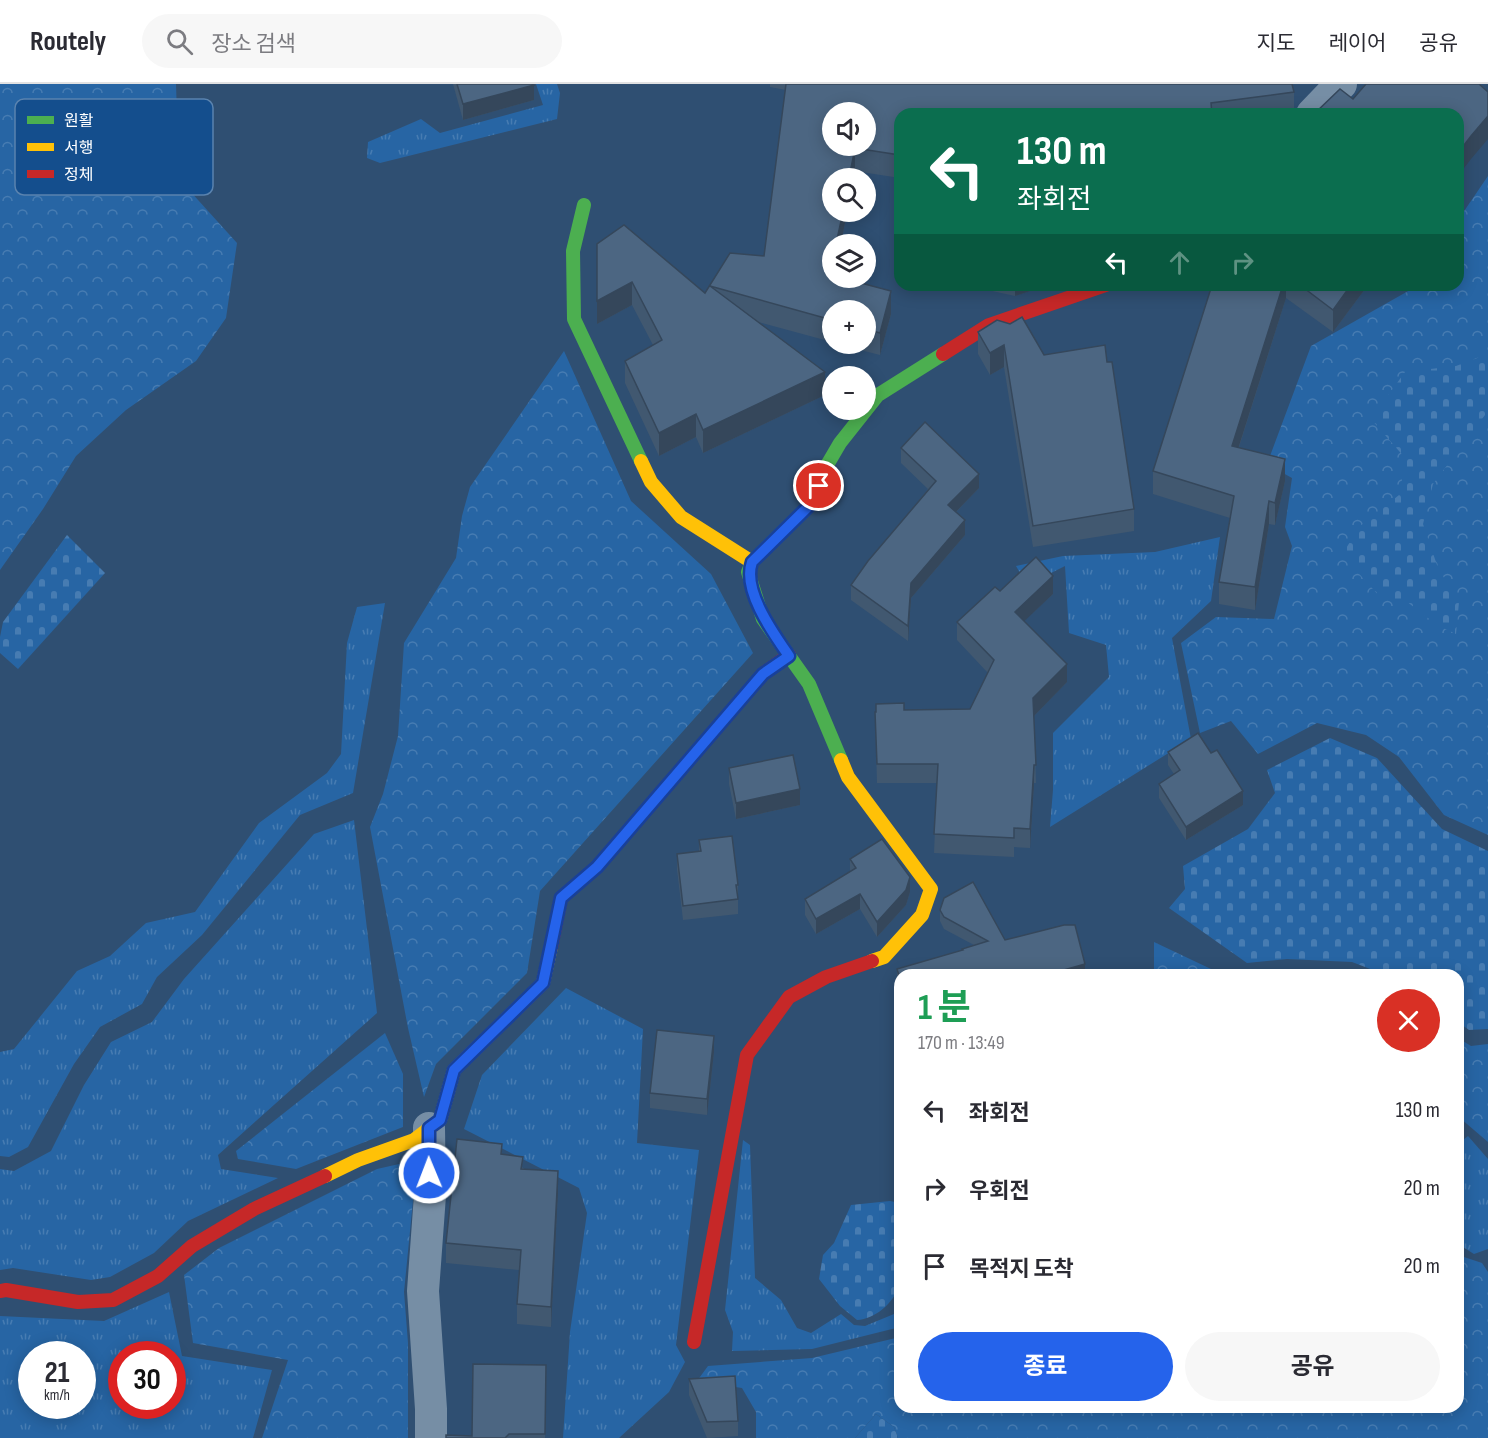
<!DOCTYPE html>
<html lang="ko">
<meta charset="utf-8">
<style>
body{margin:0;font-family:"Sofia Sans Condensed","Noto Sans KR",sans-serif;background:#f7f7f7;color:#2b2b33;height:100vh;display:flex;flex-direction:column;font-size:22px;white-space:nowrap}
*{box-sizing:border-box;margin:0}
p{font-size:20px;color:#7c7c81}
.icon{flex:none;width:33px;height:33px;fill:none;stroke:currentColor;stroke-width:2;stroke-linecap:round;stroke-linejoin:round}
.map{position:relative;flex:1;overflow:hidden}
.panel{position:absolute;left:894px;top:885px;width:570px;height:444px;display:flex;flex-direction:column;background:#fff;border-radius:18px;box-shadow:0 3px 15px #0003}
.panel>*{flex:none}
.guide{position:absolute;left:894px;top:24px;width:570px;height:183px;border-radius:18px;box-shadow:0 3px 15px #0003;background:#0b6e4f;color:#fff;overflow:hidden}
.fabs{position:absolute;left:822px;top:18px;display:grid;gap:12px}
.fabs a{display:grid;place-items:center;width:54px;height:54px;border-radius:50%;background:#fff;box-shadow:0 3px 15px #0003;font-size:30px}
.speed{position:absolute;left:18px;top:1257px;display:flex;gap:12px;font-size:30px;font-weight:700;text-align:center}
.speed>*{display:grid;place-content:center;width:78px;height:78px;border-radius:50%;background:#fff;box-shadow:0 3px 15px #0003;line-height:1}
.speed small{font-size:15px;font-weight:400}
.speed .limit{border:9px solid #d22;background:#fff;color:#111}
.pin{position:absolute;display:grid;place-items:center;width:51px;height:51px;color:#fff;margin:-26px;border:3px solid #fff;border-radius:50%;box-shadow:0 2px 6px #0007}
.me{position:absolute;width:66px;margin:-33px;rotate:359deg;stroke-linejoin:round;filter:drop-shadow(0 0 4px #0008)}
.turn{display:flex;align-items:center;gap:21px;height:126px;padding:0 24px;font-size:27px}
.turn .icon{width:78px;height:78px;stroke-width:2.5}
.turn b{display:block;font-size:42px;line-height:51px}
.lanes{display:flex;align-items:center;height:57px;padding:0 24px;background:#0003;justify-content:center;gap:30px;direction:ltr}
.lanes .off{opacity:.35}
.round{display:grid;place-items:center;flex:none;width:63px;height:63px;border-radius:32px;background:#f7f7f7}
.headline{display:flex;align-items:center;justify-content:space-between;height:102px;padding:0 24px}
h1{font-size:36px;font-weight:700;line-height:45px;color:#1e9e55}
.button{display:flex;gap:12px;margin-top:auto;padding:12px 24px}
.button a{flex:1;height:69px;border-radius:36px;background:#2563eb;color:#fff;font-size:24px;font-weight:700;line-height:69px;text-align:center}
.button a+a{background:#f7f7f7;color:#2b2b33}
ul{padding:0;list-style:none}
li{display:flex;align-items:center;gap:18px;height:78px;padding:0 24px}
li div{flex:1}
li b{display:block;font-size:22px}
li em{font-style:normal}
header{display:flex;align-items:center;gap:36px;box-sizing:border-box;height:84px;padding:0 30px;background:#fff;border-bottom:2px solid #e1e1e2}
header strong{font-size:28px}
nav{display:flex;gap:33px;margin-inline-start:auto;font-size:21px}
.search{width:420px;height:54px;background:#f7f7f7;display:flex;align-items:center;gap:15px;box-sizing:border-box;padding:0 21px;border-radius:33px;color:#7c7c81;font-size:22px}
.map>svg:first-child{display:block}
</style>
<header>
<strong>Routely</strong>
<div class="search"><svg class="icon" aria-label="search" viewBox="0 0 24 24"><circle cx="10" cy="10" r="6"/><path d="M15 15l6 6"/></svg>장소 검색</div>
<nav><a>지도</a><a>레이어</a><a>공유</a></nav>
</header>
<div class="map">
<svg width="1488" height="1354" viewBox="0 0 1488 1354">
<defs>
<pattern id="grass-tufts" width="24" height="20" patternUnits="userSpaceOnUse" patternTransform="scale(1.5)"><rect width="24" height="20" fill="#2765a4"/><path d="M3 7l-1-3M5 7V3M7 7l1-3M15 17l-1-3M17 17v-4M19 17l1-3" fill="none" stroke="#477cb2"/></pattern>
<pattern id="forest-crowns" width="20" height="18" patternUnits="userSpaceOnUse" patternTransform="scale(1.5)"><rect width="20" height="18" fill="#2765a4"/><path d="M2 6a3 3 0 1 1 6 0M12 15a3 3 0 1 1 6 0" fill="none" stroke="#477cb2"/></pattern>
<pattern id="cemetery-stones" width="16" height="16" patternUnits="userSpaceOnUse" patternTransform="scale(1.5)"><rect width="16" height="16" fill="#2765a4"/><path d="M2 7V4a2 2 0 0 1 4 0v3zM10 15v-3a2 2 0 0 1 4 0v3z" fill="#477cb2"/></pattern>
</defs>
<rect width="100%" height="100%" fill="#2f4f72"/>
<g fill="url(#grass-tufts)" fill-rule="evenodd">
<polygon points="536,0 557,0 560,9 557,35 380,79 367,74 368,58 421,35 440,49 543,21"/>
<polygon points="1220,453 1211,517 1172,554 1191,655 1050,743 1053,706 1053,649 1109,593 1106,561 1069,549 1065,482 1027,501 1016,482 1063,472 1155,468"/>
<polygon points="385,519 353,709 300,731 202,851 157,893 142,920 100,943 74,980 28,1063 9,1073 0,1072 0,968 14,965 77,887 110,872 146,839 195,828 259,739 327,689 341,670 347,559 357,523"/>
<polygon points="354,736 377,929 218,1071 221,1085 278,1094 188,1137 154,1169 110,1193 91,1196 13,1184 0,1186 0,1085 14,1087 51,1067 84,1001 111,958 152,938 184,895 314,750"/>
<polygon points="566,904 643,945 637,1059 699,1066 676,1261 685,1278 669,1308 619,1354 563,1354 570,1248 587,1129 579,1104 464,1045 482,991"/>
<polygon points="1468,1052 1488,1075 1488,1165 1474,1170 1458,1160 1458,1060"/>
<polygon points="743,1056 750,1061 755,1194 781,1216 797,1244 811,1249 841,1230 854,1241 865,1242 894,1230 900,1221 900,1243 812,1265 732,1267 733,1248 725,1226"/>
<path d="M169 1208 182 1272 272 1286 253 1354H0V1232L104 1237ZM32 1270H82V1322H32ZM122 1270H172V1322H122Z"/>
</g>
<g fill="url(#forest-crowns)">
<polygon points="0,0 176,0 179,95 237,159 226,234 196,277 126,326 76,372 43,425 0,486"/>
<polygon points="1488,92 1488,751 1444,731 1399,673 1366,651 1317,639 1258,670 1231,637 1200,649 1181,559 1216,533 1274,535 1292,462 1285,443 1292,394 1267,380 1311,262 1410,206 1413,201 1458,201 1458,136"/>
<polygon points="564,267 631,417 711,490 753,569 540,807 527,889 436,980 424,1013 408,944 370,743 383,710 398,652 404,559 456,474 462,432 470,403"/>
<polygon points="1154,858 1211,885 1217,891 1154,891"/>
<polygon points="385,949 403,990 403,1043 296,1085 238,1075 236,1067"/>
<polygon points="1458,954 1471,962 1488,960 1488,1058 1460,1034 1458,1022"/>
<polygon points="417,1076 404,1208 408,1259 408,1354 262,1354 288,1276 193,1259 184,1191 219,1164 377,1085"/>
<polygon points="1458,1171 1482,1179 1488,1188 1488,1354 898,1354 894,1343 876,1330 855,1354 756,1354 756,1328 742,1304 697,1297 708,1282 812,1274 900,1253 900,1323 1458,1323"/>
</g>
<g fill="url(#cemetery-stones)">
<polygon points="1488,270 1488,327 1433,400 1423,440 1438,484 1459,518 1456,550 1437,541 1406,517 1382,515 1342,471 1359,443 1399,411 1406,375 1371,335 1405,288 1456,282"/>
<polygon points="67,451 105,489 18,585 0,569 0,553 3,538"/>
<polygon points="1330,654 1377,674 1442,745 1488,767 1488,945 1469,946 1458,938 1458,891 1386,891 1352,878 1287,875 1247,879 1169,824 1185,805 1183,782 1248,745 1275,709 1267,686"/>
<path d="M890 1117 900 1119C900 1135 903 1192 899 1203 892 1220 875 1235 857 1236L840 1222 819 1195 823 1171 834 1159 851 1121Z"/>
<polygon points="876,1330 894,1343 898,1354 855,1354"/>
</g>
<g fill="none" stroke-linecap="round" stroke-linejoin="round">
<g stroke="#768ea5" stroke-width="32">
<polyline points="1312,30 1341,0"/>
<polyline points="429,1044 430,1111 423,1207 431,1325 431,1354"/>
</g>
<g stroke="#4caf50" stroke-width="14">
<polyline points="584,121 573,167 574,235 641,377"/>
<polyline points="841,676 809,600 763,535 748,488 752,478 815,416 823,388 840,359 878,311 943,270"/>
</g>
<g stroke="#ffc107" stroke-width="14">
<polyline points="641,377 651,398 681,433 752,478"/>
<polyline points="841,676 848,693 931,805 922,831 884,873 872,877"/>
<polyline points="325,1092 358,1076 414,1056 440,1036 454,986 543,899 551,863"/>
</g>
<g stroke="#c62828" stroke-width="14">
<polyline points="943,270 989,241 1106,201"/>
<polyline points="551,863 561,814 597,783 763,590 789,571"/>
<polyline points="0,1207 6,1206 78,1218 113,1216 158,1192 192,1162 254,1125 325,1092"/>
<polyline points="694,1258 747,971 789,913 826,893 872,877"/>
</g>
</g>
<g fill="#415870">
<polygon points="453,0 533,0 534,16 463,36"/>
<polygon points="770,0 1292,0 1294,8 1294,30 900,30 900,94 855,87 841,160 832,160 832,194 891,230 880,271 837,260 866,260 866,226 832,226 832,258 758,238 825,311 703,369 696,353 659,372 625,299 625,277 653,261 632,221 597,240 597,160 705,209 730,169 764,172 786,6 770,3"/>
<polygon points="969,201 1048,201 1015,212 969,202"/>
<polygon points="1212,201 1368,201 1333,248 1286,214 1239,363 1285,397 1275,441 1269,440 1255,526 1219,520 1219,498 1230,434 1153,410 1153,387"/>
<polygon points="978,248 1044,271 1107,278 1134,425 1134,447 1033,463 1004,283 990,291 978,270"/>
<polygon points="901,364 979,404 956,428 965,451 911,514 908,557 851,516 851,501 928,405 901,379"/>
<polygon points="1000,507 1053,510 1024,537 1067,598 1034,632 1036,699 1034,699 1030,764 1014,763 1014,773 934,769 937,699 877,699 875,628 904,626 970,625 988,589 957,556 957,538"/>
<polygon points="1168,668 1243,721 1186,756 1159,714 1159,700 1174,690 1168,681"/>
<polygon points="729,684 800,721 736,735 729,700"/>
<polygon points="699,756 738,801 738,830 683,836 677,785 677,770 699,768"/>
<polygon points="850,775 910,808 906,821 877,853 860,825 816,850 805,831 805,815 850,788"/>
<polygon points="940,826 1005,856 1085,891 900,891 900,906 897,896 897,885 962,867 962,865 974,861 944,845 940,837"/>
<polygon points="714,968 707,1031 650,1024 650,1009"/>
<polygon points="502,1070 558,1107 551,1243 517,1240 517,1220 519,1186 446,1179 446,1159"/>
<polygon points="546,1281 545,1354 446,1354 472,1352"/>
<polygon points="689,1295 738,1337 738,1352 707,1354 689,1311"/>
</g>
<g fill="#35475b">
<polygon points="534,1 534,16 463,36 463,20"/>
<polygon points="1488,32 1488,55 1471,75 1458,92 1458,69 1471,52"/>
<polygon points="855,64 855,87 854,94 849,94"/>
<polygon points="843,128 847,128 841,160 836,160"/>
<polygon points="632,198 632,221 597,240 597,217"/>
<polygon points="1015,201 1048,201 1015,212"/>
<polygon points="1283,201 1286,201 1286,214 1232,384 1232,362"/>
<polygon points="1351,201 1368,201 1333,248 1333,226"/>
<polygon points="891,207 891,230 880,271 880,249"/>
<polygon points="1004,261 1004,283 990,291 990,269"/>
<polygon points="825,288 825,311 703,369 703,346"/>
<polygon points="696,330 696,353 659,372 659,349"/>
<polygon points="1285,375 1285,397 1275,441 1275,419"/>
<polygon points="979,390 979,404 948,436 948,421"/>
<polygon points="1269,417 1269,440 1255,526 1255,503"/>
<polygon points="965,436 965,451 911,514 908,557 908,542 911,499"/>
<polygon points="1053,492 1053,510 1015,546 1015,528"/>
<polygon points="1067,580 1067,598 1033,633 1033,614"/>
<polygon points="1034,681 1034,699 1030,764 1030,745"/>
<polygon points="800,705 800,721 736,735 736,719"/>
<polygon points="1243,707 1243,721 1186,756 1186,743"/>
<polygon points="910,793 910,808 906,821 877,853 877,838"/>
<polygon points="860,810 860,825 816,850 816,835"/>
<polygon points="1085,880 1085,891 1046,891"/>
<polygon points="714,952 714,968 707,1031 707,1015"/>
<polygon points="558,1087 558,1107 551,1243 551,1223"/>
</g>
<g fill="#4c6682" stroke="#35475b" stroke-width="1.5" fill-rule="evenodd">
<polygon points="457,0 533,0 534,1 463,20"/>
<path d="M786 0H1292L1294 8 1211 19 1212 30H900V71L855 64 849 94H832V128H843L836 160H832V180L831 190 832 191V194H842L891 207 880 249 866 245V226H832V236L710 202 825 288 703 346 696 330 659 349 625 277 662 256 632 198 597 217V160L624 141 705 209 730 169 764 172ZM832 28H866V62H832Z"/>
<polygon points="1366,0 1479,0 1488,8 1488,32 1471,52 1458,69 1458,30 1314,30 1340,5 1353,15"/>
<polygon points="1212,201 1283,201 1232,362 1285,375 1275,419 1269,417 1255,503 1219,498 1234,412 1153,387"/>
<polygon points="1300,201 1351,201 1333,226"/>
<polygon points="1022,233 1044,271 1105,261 1107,278 1112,278 1134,425 1033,442 1004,261 990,269 978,248 997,236 1010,240"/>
<polygon points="925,338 979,390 948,421 965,436 911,499 908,542 851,501 868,477 936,397 901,364"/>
<polygon points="1036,473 1053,492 1015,528 1067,580 1033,614 1036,681 1034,681 1030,745 1014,744 1014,754 934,750 938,680 877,680 875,628 876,628 876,620 904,619 904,626 970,625 994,576 957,538 995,503 1000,507"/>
<polygon points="1198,649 1211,669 1217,666 1243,707 1186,743 1159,700 1180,686 1168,668"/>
<polygon points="793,671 800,705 736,719 729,684"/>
<polygon points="732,752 738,801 736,801 738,815 683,822 677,770 701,767 699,756"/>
<polygon points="882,755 910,793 906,806 877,838 860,810 816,835 805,815 856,784 850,775"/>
<polygon points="973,798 1005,856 1064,841 1075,841 1085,880 1046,891 900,891 900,895 897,885 963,866 962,865 988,857 944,833 940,826 944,814"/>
<polygon points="657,946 714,952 707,1015 650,1009"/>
<polygon points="457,1055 502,1060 501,1070 523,1073 521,1085 558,1087 551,1223 517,1220 521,1166 446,1159"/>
<polygon points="473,1280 546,1281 545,1350 509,1350 505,1354 446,1354 446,1351 472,1352"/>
<polygon points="735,1292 738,1337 707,1338 689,1295"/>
</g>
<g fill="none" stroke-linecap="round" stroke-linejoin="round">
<g stroke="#184099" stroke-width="15">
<path id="route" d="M429 1089V1044L440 1036 454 986 543 899 561 814 597 783 763 590 789 572C773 549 742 506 752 478L815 416 819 402"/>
</g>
<use href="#route" stroke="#2563eb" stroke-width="10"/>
</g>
<rect x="15" y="15" width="198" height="96" rx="9" fill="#144e8d" stroke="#5a83af" stroke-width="1.5"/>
<rect x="27" y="32" width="27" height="8" fill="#4caf50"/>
<rect x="27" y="59" width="27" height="8" fill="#ffc107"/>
<rect x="27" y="86" width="27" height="8" fill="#c62828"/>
<g font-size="16" fill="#fff">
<text x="64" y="42">원활</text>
<text x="64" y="69">서행</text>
<text x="64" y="96">정체</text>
</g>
</svg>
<div class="fabs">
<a><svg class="icon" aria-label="sound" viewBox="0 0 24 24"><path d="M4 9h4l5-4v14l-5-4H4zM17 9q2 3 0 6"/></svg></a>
<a><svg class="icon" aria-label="search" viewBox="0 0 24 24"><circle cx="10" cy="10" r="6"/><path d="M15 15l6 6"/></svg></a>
<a><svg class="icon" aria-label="layers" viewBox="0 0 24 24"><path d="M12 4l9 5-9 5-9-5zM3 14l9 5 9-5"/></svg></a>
<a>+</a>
<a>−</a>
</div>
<div class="speed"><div>21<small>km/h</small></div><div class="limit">30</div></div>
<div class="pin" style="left:819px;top:402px;background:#d93025"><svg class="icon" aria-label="arrive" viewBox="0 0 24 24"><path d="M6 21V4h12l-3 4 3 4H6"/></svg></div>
<svg class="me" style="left:429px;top:1089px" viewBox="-20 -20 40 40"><circle r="17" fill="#2563eb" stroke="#fff" stroke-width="3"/><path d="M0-11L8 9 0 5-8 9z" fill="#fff"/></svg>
<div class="guide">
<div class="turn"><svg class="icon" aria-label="left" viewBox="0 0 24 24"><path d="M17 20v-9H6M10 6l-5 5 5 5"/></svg><div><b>130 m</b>좌회전</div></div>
<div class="lanes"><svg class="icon" aria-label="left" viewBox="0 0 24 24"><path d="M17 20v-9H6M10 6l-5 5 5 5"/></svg><svg class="icon off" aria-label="ahead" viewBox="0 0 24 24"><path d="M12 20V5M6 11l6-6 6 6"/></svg><svg class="icon off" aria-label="right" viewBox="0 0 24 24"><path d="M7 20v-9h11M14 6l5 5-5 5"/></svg></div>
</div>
<section class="panel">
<div class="headline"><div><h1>1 분</h1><p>170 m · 13:49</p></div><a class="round" style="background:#d93025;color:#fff"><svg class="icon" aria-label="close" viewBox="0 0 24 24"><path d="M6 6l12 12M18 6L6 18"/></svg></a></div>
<ul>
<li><svg class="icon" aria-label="left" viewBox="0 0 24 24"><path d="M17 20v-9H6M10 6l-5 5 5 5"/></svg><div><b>좌회전</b></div><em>130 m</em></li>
<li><svg class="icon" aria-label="right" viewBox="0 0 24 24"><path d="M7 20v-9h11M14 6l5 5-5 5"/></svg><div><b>우회전</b></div><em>20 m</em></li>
<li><svg class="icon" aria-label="arrive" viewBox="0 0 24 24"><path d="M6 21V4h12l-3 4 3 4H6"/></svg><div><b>목적지 도착</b></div><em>20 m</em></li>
</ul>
<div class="button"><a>종료</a><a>공유</a></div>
</section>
</div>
